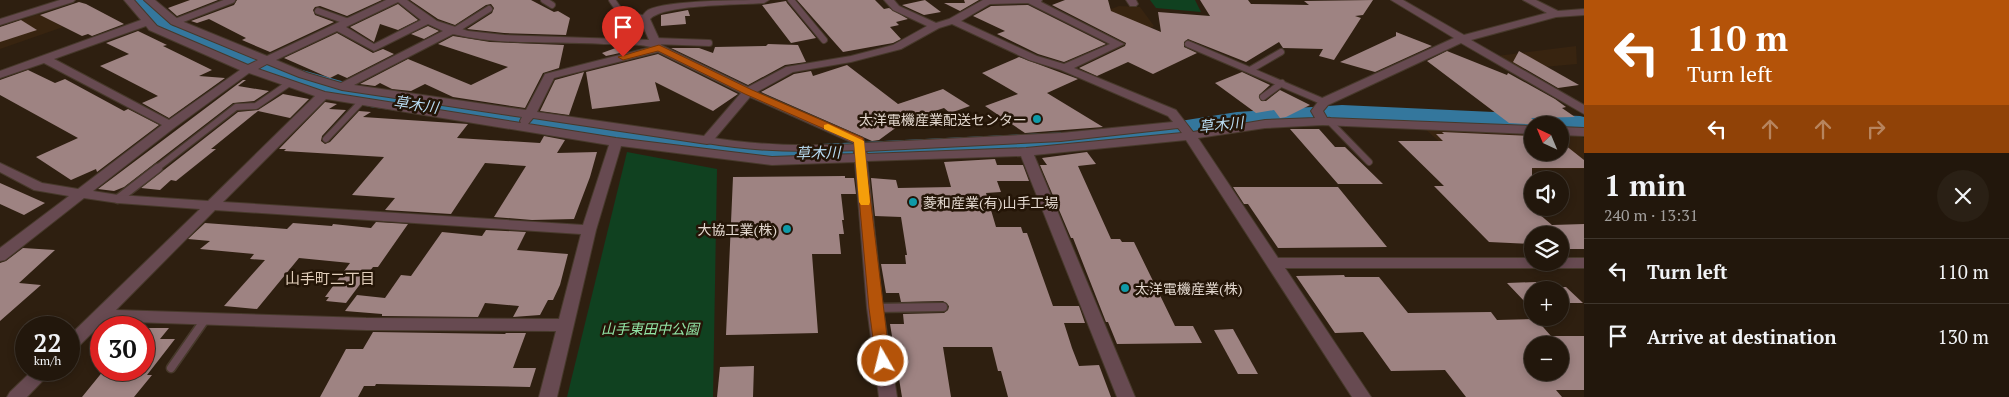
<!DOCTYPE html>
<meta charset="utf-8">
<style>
body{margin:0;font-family:"PT Serif","Noto Sans JP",serif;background:#2a2015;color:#f1f3f6;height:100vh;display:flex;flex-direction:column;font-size:19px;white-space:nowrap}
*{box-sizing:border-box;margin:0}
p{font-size:16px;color:#a29f9d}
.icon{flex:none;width:28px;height:28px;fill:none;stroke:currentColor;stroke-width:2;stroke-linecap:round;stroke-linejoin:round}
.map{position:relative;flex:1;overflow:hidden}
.sheet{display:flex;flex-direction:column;background:#22170c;width:425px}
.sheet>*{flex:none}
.guide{background:#b45309;color:#fff;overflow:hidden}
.needle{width:32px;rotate:316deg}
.tools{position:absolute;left:1524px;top:116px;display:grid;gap:10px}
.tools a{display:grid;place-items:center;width:45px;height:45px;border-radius:50%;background:#22170c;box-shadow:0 2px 8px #0003,0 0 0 1px #3f362d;font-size:25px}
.speed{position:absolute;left:15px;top:316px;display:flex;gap:10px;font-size:25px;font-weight:700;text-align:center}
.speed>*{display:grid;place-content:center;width:65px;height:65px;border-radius:50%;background:#22170c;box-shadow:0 2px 8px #0003,0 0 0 1px #3f362d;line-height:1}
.speed small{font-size:12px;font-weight:400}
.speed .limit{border:8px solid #d22;background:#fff;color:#111}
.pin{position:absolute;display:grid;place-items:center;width:42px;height:42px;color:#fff;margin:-51px -21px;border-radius:50% 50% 50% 0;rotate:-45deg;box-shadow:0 0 5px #0007}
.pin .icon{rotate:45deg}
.me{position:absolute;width:55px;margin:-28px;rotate:352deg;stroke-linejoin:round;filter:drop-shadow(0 0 4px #0008)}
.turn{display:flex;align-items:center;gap:18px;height:105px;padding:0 20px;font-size:22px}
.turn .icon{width:65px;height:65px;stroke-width:2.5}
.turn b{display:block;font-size:35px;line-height:42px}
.lanes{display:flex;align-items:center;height:48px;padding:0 20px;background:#0003;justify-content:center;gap:25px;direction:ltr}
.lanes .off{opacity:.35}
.round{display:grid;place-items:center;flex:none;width:52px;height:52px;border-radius:26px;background:#2a2015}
.overview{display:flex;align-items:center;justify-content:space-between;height:85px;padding:0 20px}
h1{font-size:30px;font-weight:800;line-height:38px}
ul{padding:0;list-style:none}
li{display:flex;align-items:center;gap:15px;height:65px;padding:0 20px;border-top:1px solid #3f362d}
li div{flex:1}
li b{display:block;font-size:19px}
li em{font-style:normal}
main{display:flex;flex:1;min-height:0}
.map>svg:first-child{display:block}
</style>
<main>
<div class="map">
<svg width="1584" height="397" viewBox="0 0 1584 397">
<rect width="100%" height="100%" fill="#2e1f10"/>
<g fill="#382410">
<polygon points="1119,6 1140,7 1154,26 1135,37 1091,17"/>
<polygon points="39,14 63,27 0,49 0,27"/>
<polygon points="1576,46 1577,64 1520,69 1497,56"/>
<polygon points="1424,128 1532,132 1532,152 1560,152 1560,134 1575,134 1584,138 1584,169 1472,171"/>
</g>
<g fill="#104120">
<polygon points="1150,0 1195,0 1201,12 1156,8"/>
<polygon points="627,152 717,169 713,397 567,397"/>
</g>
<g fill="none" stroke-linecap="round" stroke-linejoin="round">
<path fill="#34779d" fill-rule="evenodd" d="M129 0H154L181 22 218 39 295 68 370 89 748 143 778 145 821 144 1088 131 1174 122 1237 112 1342 105 1580 116 1584 117V133H1560V125H1532V132L1342 123 1237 130 1174 140 1088 149 821 162 778 163 748 161 370 107C321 95 274 80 228 62 192 47 152 34 129 0Z"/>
</g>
<g fill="#9e8382" fill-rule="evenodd">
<polygon points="190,0 218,0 177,16 168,8"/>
<polygon points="237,0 382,0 347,16 320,6 315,7 313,10 315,15 334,22 270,52 242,40 246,38 209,19 197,23 191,21 234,5"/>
<polygon points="410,0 531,0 554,12 558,11 570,18 566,35 504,33 467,29 492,13 494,8 491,4 486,5 455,25 438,19"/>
<polygon points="797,0 875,0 884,9 889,8 908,19 896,22 899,25 890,27 901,39 893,43 843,52"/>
<polygon points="925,0 941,12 924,15 902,5"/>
<polygon points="964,0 979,0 960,11 944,3 965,3"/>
<polygon points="1065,0 1108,0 1111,11 1161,32 1158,12 1210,16 1200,0 1248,0 1251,4 1309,5 1304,1 1373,0 1363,15 1355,16 1361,18 1334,60 1319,56 1323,49 1283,48 1279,42 1246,62 1188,39 1184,42 1184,47 1197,53 1153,74 1128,62 1097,76 1079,68 1125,46 1126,43 1052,5"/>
<polygon points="786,1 787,3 816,38 791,43 762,5"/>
<polygon points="79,2 86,4 124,24 92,36 88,34 82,36 40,15"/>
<polygon points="398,4 418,20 398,30 380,24 374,42 350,27"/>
<polygon points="1028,5 1106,44 1064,62 1038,54 997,34 1005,31 973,16 991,6"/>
<polygon points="688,10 690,16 685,16 686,24 661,26 661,15"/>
<polygon points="21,20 37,30 0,42 0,27"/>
<polygon points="428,26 439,31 424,39 411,34"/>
<polygon points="138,31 167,45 163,46 212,70 199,76 225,78 169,118 142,103 158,96 100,66 129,54 106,43"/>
<polygon points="1396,32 1432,46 1375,72 1340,62 1396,36"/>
<polygon points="337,33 373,53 383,49 394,54 347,78 338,74 330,78 325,76 284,58"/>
<polygon points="453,36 490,42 564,45 559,68 543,73 525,108 453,97 425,84 411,91 392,89 380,83 375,86 360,84 408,59 471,85 508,67 438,44"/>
<polygon points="768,44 798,45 806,62 785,65 748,85 671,48 699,48 713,53 715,47 766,46"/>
<polygon points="621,46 629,51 606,56 602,53"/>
<polygon points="1447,51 1507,75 1508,73 1555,99 1566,107 1562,108 1575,117 1531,118 1540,125 1509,123 1427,61"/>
<polygon points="1519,51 1579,85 1558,88 1513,62"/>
<polygon points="658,54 738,94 713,111 655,82 660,101 592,109 586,72"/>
<polygon points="1019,57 1078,79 1047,93 1103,127 1025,133 985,106 1018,94 982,73"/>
<polygon points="847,65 898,104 943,89 970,106 950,113 944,108 905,121 879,140 872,141 761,92 794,74 811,71 813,76"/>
<polygon points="28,70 55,83 65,79 124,111 128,109 159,125 97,172 96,169 71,180 36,157 78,138 0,95 0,80"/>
<polygon points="584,72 569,115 540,111 555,80"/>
<polygon points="1242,72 1270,85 1259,95 1261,101 1266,101 1280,90 1310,105 1286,117 1280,118 1274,110 1256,113 1215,83"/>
<polygon points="243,80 246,80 238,86 269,91 254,101 233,103 124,187 114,191 98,189"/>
<polygon points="283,94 309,99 290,118 258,111 211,149 216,149 176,181 171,180 160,190 141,188 238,112 258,110"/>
<polygon points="325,102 337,104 329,109 346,110 322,136 321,141 325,144 330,142 359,111 371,112 363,117 468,124 457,138 540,143 544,136 565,140 557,153 597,152 590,177 574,219 532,220 494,217 526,166 485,163 451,214 385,210 395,198 352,195 384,157 284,151 286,149 279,149"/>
<polygon points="1290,129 1319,129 1335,147 1345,147 1383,184 1338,184"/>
<polygon points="1442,132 1532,136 1532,152 1560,152 1560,141 1584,160 1584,168 1532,168 1532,208 1552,225 1584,224 1584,249 1560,249 1560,235 1532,235 1532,244 1489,242 1434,186 1444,186 1398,141 1443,141 1436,134 1444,134"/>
<polygon points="1087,152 1096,164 1078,166 1111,239 1120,239 1122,242 1134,242 1175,326 1193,326 1202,343 1117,344 1108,322 1106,322 1073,238 1071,238 1040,165 1047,165 1042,158"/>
<polygon points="995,159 997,165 1023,165 1029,181 997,181 1001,192 986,193 996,227 1021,227 1023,233 1027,233 1053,306 1079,306 1085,323 1064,323 1072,348 1079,366 1099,365 1111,397 1008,397 1001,371 998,371 992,347 943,347 951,397 902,397 890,324 904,324 903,314 944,313 948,310 949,306 943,301 901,302 899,293 886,293 881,264 906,264 905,255 907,255 901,217 875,216 871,178 896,180 898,188 951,187 944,162"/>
<polygon points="845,176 845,178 854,178 856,194 841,194 844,220 842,220 844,234 839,234 841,254 812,254 818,333 726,335 733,177"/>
<polygon points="0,183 45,203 24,215 0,204"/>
<polygon points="1233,187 1338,187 1387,247 1278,248 1248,204 1244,204"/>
<polygon points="376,222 408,224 378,267 373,267 346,303 326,301 329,297 325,297 350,263 299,258 257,309 224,306 265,260 250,259 254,254 200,249 210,241 188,239 205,223 287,229 293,223 332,226 333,224 371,228"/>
<polygon points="486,230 526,232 517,250 568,254 560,285 553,300 548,300 540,315 513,317 519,306 485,303 478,317 382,316 382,314 345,311 357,295 385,298 401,275 411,276 442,232 482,236"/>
<polygon points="23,248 55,250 19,283 41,285 0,321 0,263 6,261"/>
<path d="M1344 275 1345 277H1379L1408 313 1491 312 1497 320 1536 319 1551 336H1584V390H1556L1562 397H1466L1445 370 1391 371 1363 332 1335 333 1296 276ZM1532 345H1560V372H1532Z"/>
<polygon points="1536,282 1541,287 1566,287 1583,303 1560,303 1560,290 1532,290 1532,303 1526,303 1507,283"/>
<polygon points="144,328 169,328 160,339 175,339 147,375 152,375 134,397 82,397 104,370 144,370"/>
<polygon points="1233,329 1258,374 1238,374 1214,330"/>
<polygon points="373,332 505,334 506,333 526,333 513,368 536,368 530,387 376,384 375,386 364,386 358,397 320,397 346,349 363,349"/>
<polygon points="754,366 753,397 717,397 720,367"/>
</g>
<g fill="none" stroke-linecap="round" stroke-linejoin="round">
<g stroke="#47392b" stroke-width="8">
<g id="service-far1">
<polyline points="544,0 552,5"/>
<polyline points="612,0 621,13 645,19"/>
<polyline points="791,0 824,40"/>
<polyline points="318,11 346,21"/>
<polyline points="175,22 232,0"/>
<polyline points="454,31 489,9"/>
<polyline points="655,41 709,43"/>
<polyline points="1188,44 1324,102"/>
<polyline points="1250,70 1281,52"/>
<polyline points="1263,97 1282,83"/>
<polyline points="1329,121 1369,162"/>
<polyline points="326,139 361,102"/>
<path d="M707 140C758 149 808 149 860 147"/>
<polyline points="156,169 236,107 256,106 288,84"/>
</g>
</g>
<g stroke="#47392b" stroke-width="11">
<g id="service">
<polyline points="118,199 158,168"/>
<polyline points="875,308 943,307"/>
<polyline points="171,368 206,318"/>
</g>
</g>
<g stroke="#47392b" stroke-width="2">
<g id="minor">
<path d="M124 0H134L157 26 248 65 258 60 171 24 144 0H155L179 20 267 56 386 0H407L437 21 468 31 504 35 649 40 640 19C642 16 645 12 648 10 668 0 743 0 769 0L764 3C740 5 665 4 650 19L660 41 659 43 663 46 748 87 786 67 851 56 893 45 927 26 893 10 884 0H894L899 6 936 23 949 19 983 0H1042L1041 2 1124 44 1074 68 1176 110 1193 132 1265 120 1315 118 1311 111 1320 99 1454 38 1391 0H1403L1464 35 1547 13 1523 0H1536L1558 11 1584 9V15L1556 17 1471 40 1584 105V114L1461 43 1328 105 1323 111 1327 118 1532 126V134L1323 125 1265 128 1198 138 1278 258H1532V262H1560V258H1584V268H1285L1371 397H1352L1186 140 1034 155 1135 397H1117L1021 156 867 161 883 308 897 397H879L867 308 855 162 772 165 621 146 596 230 557 397H539L556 331 366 330 104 321 75 350 69 352V336L200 209 118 203 84 198 5 260 0 261V248L69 196 34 190 0 172V163L42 183 78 189 162 125 44 63 0 78V71L141 20ZM398 2 421 20 374 44 346 27ZM1028 3 1110 44 1064 64 1037 56 961 21 990 4ZM428 24 443 31 341 83 307 73 276 60 337 31 374 51ZM952 24 1029 60 1061 70 1168 116 1173 122 1061 133 865 143 863 138 757 92 793 72 851 62 901 49 939 28ZM146 26 149 30 240 70 169 120 54 59ZM453 34C502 46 554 41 604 44 619 44 637 43 651 47L545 74 526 110 354 85ZM658 52 741 93 704 136 537 112 554 78ZM267 64 299 77 342 90 522 117 520 121 521 123 325 92 258 69ZM249 73 315 96 208 201 118 195 93 191 174 128ZM750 97 853 143 854 154 772 157 616 138 528 124 533 118 707 144 711 143ZM326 99 609 145 583 225 223 202ZM1178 128 1182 133 1026 148 867 154 866 151 1061 141ZM215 210 581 234 559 319 366 318 116 310Z"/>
<polygon points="1126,0 1136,0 1138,4 1136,6 1130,6"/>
<polygon points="1560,127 1584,128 1584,136 1560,135"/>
<polygon points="33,370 53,370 27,397 7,397 10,392"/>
</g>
</g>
<g stroke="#47392b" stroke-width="2">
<polygon id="tertiary" points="60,0 75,0 73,2 0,25 0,19"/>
</g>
<use href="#service-far1" stroke="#674a51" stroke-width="6"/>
<use href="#service" stroke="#674a51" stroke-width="8"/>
<use href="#minor" fill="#674a51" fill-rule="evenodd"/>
<use href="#tertiary" fill="#674a51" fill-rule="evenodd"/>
</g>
<polygon fill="#b45309" stroke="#753606" points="659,45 752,90 863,138 890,361 888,365 883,367 878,365 876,361 869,308 854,142 745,94 658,51 623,60 618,57"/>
<polygon fill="#f59e0b" points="828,124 864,141 870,202 869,205 861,205 859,202 854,142 824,129 824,125"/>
<g fill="#0f9aa8" stroke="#241507" stroke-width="2">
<circle cx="1037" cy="119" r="5"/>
<circle cx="913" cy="202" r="5"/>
<circle cx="787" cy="229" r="5"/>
<circle cx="1125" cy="288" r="5"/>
</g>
<g text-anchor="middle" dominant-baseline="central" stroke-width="5" stroke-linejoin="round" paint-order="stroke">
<g font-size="14" fill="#e3d8cf" stroke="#241507" text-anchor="end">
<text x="1027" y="119">太洋電機産業配送センター</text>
<text x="923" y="202" text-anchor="start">菱和産業(有)山手工場</text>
<text x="777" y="229">大協工業(株)</text>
<text x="1135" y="288" text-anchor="start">太洋電機産業(株)</text>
</g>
<g font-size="14" font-style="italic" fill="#91e4a5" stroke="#241507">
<text x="650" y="328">山手東田中公園</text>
</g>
<g font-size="15" font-style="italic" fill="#b8dbf1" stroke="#241507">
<text transform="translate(416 104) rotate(8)">草木川</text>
<text transform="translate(1221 124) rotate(-6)">草木川</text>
<text transform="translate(818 152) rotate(-1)">草木川</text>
</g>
<g font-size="15" fill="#e1cdba" stroke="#241507">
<text x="330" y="278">山手町二丁目</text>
</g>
</g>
</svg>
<div class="tools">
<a><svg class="needle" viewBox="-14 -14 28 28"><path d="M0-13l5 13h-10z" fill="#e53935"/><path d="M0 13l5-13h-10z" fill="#a29f9d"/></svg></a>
<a><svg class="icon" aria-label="sound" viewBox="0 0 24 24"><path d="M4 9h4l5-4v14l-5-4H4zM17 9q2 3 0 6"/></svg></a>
<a><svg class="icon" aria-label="layers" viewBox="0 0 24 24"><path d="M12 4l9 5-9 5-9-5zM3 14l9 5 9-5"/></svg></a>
<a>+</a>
<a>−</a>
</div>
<div class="speed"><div>22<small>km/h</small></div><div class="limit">30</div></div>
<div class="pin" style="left:623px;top:57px;background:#d93025"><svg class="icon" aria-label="arrive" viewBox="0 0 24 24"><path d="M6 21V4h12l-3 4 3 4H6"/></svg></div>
<svg class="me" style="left:883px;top:361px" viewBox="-20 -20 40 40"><circle r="17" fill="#b45309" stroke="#fff" stroke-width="3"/><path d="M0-11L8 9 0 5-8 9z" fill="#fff"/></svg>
</div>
<section class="sheet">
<div class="guide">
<div class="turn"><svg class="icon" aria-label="left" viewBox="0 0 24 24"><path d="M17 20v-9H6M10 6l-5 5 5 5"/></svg><div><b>110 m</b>Turn left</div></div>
<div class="lanes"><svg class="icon" aria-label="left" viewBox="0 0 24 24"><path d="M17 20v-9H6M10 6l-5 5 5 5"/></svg><svg class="icon off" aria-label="ahead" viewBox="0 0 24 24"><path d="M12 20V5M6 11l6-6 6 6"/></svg><svg class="icon off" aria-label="ahead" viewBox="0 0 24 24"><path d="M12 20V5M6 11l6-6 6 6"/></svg><svg class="icon off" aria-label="right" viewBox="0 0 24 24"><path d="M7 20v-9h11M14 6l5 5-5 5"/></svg></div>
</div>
<div class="overview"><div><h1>1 min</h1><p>240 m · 13:31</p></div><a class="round"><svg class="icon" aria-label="close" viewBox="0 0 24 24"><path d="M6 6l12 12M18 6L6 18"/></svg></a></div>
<ul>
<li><svg class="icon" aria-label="left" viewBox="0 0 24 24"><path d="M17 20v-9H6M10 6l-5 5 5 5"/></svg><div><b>Turn left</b></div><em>110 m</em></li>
<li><svg class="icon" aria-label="arrive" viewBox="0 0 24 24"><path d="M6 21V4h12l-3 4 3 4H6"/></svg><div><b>Arrive at destination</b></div><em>130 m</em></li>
</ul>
</section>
</main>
